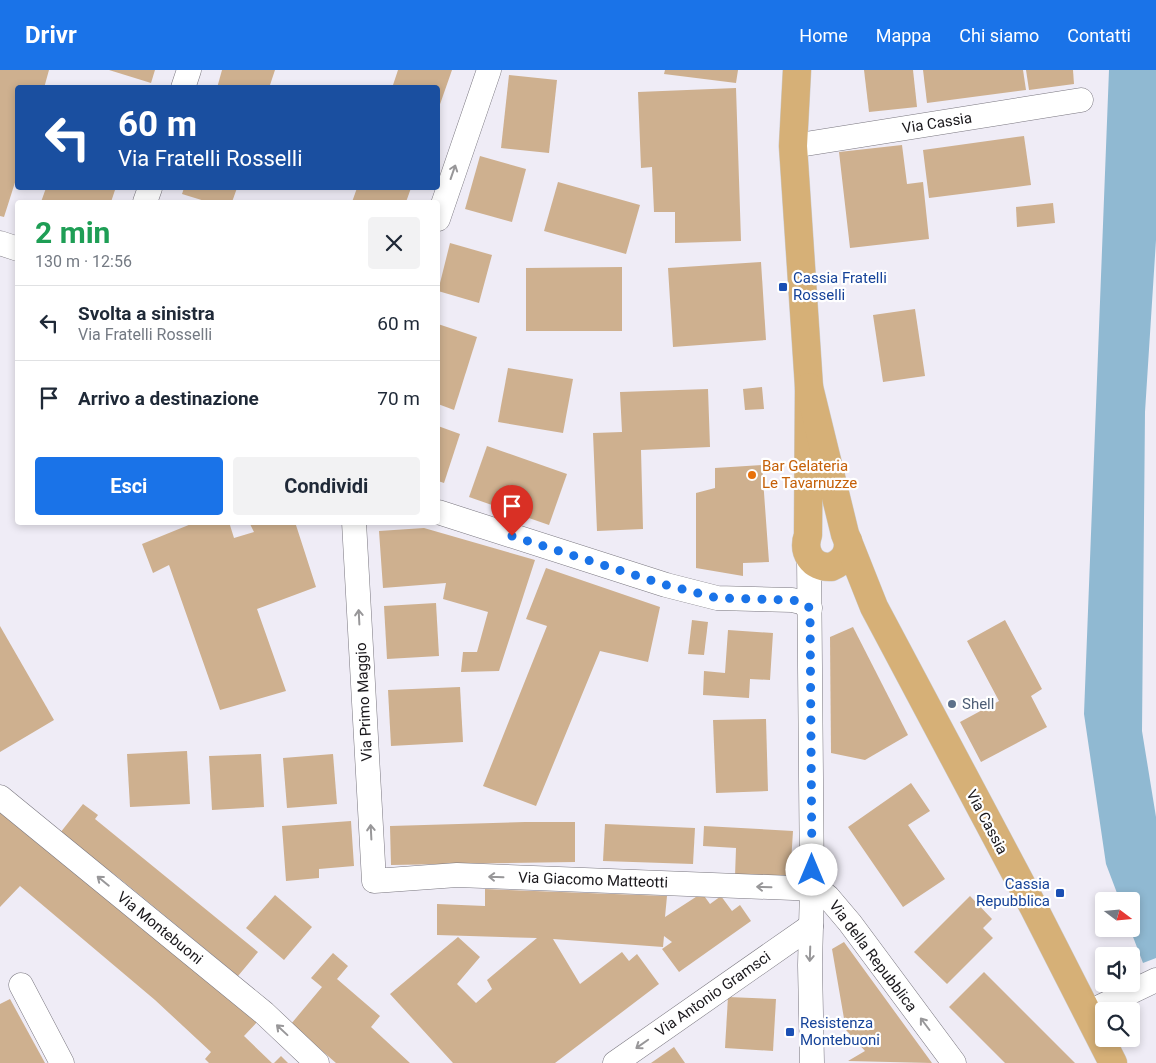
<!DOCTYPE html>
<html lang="it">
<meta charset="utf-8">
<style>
body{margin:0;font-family:Roboto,sans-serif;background:#f2f2f3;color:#1f2937;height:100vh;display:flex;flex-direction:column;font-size:19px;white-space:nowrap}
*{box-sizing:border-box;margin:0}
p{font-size:16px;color:#747a83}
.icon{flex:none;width:28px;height:28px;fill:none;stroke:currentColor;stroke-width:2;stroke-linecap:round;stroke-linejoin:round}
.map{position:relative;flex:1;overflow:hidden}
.details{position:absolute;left:15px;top:130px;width:425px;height:325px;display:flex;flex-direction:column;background:#fff;border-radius:5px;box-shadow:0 2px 8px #0003}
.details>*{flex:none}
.top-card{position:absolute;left:15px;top:15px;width:425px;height:105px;border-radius:5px;box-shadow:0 2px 8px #0003;background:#1a4fa0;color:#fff;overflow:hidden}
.needle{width:32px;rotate:106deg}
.buttons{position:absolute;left:1095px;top:822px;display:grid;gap:10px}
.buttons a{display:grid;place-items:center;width:45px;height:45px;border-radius:5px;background:#fff;box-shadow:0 2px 8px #0003;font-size:25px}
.pin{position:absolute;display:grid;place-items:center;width:42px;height:42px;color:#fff;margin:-51px -21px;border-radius:50% 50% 50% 0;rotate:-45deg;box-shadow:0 0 5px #0007}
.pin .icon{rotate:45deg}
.me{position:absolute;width:55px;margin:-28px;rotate:0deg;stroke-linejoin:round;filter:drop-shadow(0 0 4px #0008)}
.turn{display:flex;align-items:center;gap:18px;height:105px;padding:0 20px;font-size:22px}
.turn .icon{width:65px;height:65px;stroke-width:2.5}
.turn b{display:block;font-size:35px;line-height:42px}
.round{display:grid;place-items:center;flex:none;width:52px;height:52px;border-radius:5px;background:#f2f2f3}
.summary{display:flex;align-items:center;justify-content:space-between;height:85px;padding:0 20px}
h1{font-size:30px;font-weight:700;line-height:38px;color:#1e9e55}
.button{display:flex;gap:10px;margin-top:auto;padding:10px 20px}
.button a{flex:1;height:58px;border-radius:5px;background:#1a73e8;color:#fff;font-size:20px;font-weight:700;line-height:58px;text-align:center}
.button a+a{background:#f2f2f3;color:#1f2937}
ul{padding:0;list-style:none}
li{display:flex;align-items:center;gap:15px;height:75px;padding:0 20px;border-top:1px solid #e0e1e3}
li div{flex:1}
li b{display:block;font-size:19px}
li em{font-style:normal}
header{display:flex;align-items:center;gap:30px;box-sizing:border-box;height:70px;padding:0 25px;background:#1a73e8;color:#fff}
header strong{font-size:24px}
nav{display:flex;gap:28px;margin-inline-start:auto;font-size:18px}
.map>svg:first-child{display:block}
</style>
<header>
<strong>Drivr</strong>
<nav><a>Home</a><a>Mappa</a><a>Chi siamo</a><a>Contatti</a></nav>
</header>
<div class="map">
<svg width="1156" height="993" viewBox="0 0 1156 993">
<rect width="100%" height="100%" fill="#efecf6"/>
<polygon fill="#90b9d2" points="1109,0 1156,0 1156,170 1145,342 1142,661 1156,747 1156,888 1143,893 1130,859 1131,831 1120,831 1106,794 1084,644"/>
<g fill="#ceb08f">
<polygon points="0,0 49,0 44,18 18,18 18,103 4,147 0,146"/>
<polygon points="109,0 155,0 151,13"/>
<polygon points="222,0 275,0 269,18 217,18"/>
<polygon points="398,0 452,0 438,40 438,18 392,18"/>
<polygon points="665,0 738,0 736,13 664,4"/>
<polygon points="864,0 913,0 917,37 869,42"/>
<polygon points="923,0 1023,0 1026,20 927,33"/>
<polygon points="1026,0 1073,0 1074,14 1029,20"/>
<polygon points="509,5 557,10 549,83 501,78"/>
<polygon points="736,18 741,171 675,173 675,142 654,142 652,97 641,98 638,22"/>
<polygon points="1024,66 1031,115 929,128 923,80"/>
<polygon points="902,75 907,114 923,112 929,169 850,178 839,82"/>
<polygon points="480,86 526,99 512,152 465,139"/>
<polygon points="558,112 640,135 626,184 544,161"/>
<polygon points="46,118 107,118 115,120 111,132 41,132"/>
<polygon points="184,118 237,118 232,132 208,132 182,124"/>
<polygon points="357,118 411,118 406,132 352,132"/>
<polygon points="1053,133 1055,153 1017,157 1016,137"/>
<polygon points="450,173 492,185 479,233 438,221"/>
<polygon points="761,192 766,270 673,277 668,198"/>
<polygon points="622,197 622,261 526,261 526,198"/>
<polygon points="915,239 925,306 883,312 873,245"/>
<polygon points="438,254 477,267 454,340 438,334"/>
<polygon points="508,298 573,309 563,363 498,352"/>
<polygon points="762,317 764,339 745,340 743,319"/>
<polygon points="708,319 710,377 641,380 643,459 597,461 593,363 622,362 620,322"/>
<polygon points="438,356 460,364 444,413 438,411"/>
<polygon points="487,376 567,404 549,455 469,427"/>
<polygon points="762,395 769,492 743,493 743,506 696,498 696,423 715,418 715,398"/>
<polygon points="196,452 229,452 234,468 254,462 249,452 295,452 316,517 257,539 286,621 220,640 169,495 153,503 142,474"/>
<polygon points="424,458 535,490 499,601 461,602 463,582 477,582 488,542 443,529 446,513 383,518 379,461"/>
<polygon points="546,498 660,537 648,592 600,581 536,736 483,716 547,556 526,549"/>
<polygon points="436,533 439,586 387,589 384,536"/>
<polygon points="692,550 708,552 704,585 688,584"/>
<polygon points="1005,550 1042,619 1031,626 1047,657 981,692 960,652 999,631 967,571"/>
<polygon points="0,556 54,650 0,682"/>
<polygon points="853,557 908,665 865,690 831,683 830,567"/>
<polygon points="728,560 773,563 770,610 750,609 749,628 703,625 704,601 725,603"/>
<polygon points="460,617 463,672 391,676 388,620"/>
<polygon points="766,649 768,721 716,723 713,650"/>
<polygon points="187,681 190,734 130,737 127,684"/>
<polygon points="261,684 264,737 212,740 209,686"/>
<polygon points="333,684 337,734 287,738 283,688"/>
<polygon points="911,713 930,741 908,755 945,809 903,837 848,757"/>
<polygon points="83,734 98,745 95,749 258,882 238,906 119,808 60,763"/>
<polygon points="0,736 259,950 244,966 272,993 209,993 205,989 211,982 155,930 20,816 0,837"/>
<polygon points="351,751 354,796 319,799 319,808 286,811 282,756"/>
<polygon points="525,752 575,752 575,792 391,795 390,756"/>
<polygon points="605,754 695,758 693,794 603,791"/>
<polygon points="704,756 793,761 790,809 735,806 736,778 703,776"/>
<polygon points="485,819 667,826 665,847 702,823 710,834 721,826 732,841 740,835 751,851 679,902 662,879 672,872 664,866 663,877 553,869 580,914 622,882 629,891 637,884 659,914 555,993 453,993 390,924 458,867 480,887 457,914 476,933 492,919 487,910 537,868 437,865 437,834 485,836"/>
<polygon points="275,825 312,857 284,890 246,858"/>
<polygon points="970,826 992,849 983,858 993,868 947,914 914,882"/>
<polygon points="844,872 932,993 848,991 865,981 846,960 832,879"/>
<polygon points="333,883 348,896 337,909 380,946 371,957 410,993 336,993 291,954 322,917 311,908"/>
<polygon points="984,902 1075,993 1005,993 949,937"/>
<polygon points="728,927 776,929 773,981 725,978"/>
<polygon points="10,929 45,993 0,993 0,934"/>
<polygon points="674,977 685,993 651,993"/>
<polygon points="281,986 288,993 274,993"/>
</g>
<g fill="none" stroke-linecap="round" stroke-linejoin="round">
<g stroke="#79767f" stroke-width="25">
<g id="street">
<polyline points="183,18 189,0"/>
<polyline points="793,76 1081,30"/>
<polyline points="145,132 150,118"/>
<polyline points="438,149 489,0"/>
<polyline points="0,173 18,179"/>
<polyline points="438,442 666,515 717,528 792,530 801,532 810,538"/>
<polyline points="354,452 374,811 457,805 818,819 828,827 850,853 954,993"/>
<polyline points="809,486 812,818 810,895 812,993"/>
<polyline points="0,727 264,943 317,993"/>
<polyline points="21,915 62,993"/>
<polyline points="1087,943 1156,910"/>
<polyline points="615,993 811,856"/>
</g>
</g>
<g stroke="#cdcccd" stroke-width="29">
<g id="primary">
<path d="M797 0 793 76 809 317 808 465C802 482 812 498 831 497 843 492 849 484 848 471"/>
<polyline points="809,317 845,464 874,537 1034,838 1113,993"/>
</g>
</g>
<use href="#street" stroke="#fff" stroke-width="24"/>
<use href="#primary" stroke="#d6b077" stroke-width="28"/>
</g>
<defs><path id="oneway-shaft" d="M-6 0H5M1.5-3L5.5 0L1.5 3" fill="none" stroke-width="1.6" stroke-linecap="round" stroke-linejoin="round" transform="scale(1.25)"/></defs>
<g stroke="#989799">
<use href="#oneway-shaft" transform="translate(453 102) rotate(-71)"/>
<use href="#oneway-shaft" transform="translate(359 547) rotate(-93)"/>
<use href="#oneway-shaft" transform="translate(371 762) rotate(-93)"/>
<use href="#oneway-shaft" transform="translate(496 807) rotate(-178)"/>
<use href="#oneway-shaft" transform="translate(103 811) rotate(-141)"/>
<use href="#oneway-shaft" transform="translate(764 817) rotate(-178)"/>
<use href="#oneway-shaft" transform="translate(810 884) rotate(92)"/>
<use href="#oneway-shaft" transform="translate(925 954) rotate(-127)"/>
<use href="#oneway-shaft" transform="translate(282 960) rotate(-137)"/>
<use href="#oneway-shaft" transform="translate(642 974) rotate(145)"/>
</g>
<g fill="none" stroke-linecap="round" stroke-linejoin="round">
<polyline stroke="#1a73e8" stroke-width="9" stroke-dasharray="0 16.2" points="512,466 666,515 717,528 792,530 801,532 810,538 812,800"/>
</g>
<g fill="#1a4fb4" stroke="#fff" stroke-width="2">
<rect x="778" y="212" width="10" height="10" rx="2.5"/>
<rect x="1055" y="818" width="10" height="10" rx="2.5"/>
<rect x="785" y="957" width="10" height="10" rx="2.5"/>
</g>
<circle fill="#e8710a" stroke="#fff" stroke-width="2" cx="752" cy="405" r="5"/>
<circle fill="#5c6f8a" stroke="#fff" stroke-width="2" cx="952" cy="634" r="5"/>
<g text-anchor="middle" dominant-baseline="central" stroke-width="4.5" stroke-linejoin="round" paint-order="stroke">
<g font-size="15" fill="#1a181c" stroke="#fff">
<text transform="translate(937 53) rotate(-9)">Via Cassia</text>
<text transform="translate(364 632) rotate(-93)">Via Primo Maggio</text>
<text transform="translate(987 752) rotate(62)">Via Cassia</text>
<text transform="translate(593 810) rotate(2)">Via Giacomo Matteotti</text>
<text transform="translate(160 858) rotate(39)">Via Montebuoni</text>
<text transform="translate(873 886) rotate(53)">Via della Repubblica</text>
<text transform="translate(713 924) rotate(-35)">Via Antonio Gramsci</text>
</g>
<g font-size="15" fill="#164399" stroke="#fff" text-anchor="start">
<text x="793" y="208">Cassia Fratelli<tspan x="793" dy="17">Rosselli</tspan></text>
<text x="1050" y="814" text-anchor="end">Cassia<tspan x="1050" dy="17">Repubblica</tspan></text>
<text x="800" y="953">Resistenza<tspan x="800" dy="17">Montebuoni</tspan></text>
</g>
<g font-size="15" fill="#c56008" stroke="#fff" text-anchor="start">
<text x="762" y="396">Bar Gelateria<tspan x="762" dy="17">Le Tavarnuzze</tspan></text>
</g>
<g font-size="15" fill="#4e5e75" stroke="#fff" text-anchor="start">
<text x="962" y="634">Shell</text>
</g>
</g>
</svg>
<div class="buttons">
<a><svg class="needle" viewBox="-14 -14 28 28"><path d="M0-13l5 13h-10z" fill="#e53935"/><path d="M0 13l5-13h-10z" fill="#747a83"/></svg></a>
<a><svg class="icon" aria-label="sound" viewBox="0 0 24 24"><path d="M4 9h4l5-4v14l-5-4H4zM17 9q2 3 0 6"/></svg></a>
<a><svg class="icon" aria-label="search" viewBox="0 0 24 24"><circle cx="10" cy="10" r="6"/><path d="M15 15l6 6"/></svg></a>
</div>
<div class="pin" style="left:512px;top:466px;background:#d93025"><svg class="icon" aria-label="arrive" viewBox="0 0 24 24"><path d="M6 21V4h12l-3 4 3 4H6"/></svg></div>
<svg class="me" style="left:812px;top:800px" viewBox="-20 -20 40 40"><circle r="19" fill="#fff"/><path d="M0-13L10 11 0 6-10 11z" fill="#1a73e8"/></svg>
<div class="top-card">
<div class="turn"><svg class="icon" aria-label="left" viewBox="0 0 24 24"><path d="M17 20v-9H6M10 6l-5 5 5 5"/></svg><div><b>60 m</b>Via Fratelli Rosselli</div></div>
</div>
<section class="details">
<div class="summary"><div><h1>2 min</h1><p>130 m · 12:56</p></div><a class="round"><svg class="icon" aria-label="close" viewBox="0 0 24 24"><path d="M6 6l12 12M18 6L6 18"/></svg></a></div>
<ul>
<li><svg class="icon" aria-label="left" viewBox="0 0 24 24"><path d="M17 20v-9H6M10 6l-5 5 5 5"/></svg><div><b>Svolta a sinistra</b><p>Via Fratelli Rosselli</p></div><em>60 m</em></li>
<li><svg class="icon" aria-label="arrive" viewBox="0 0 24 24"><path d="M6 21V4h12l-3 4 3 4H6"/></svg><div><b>Arrivo a destinazione</b></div><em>70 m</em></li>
</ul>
<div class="button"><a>Esci</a><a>Condividi</a></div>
</section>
</div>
